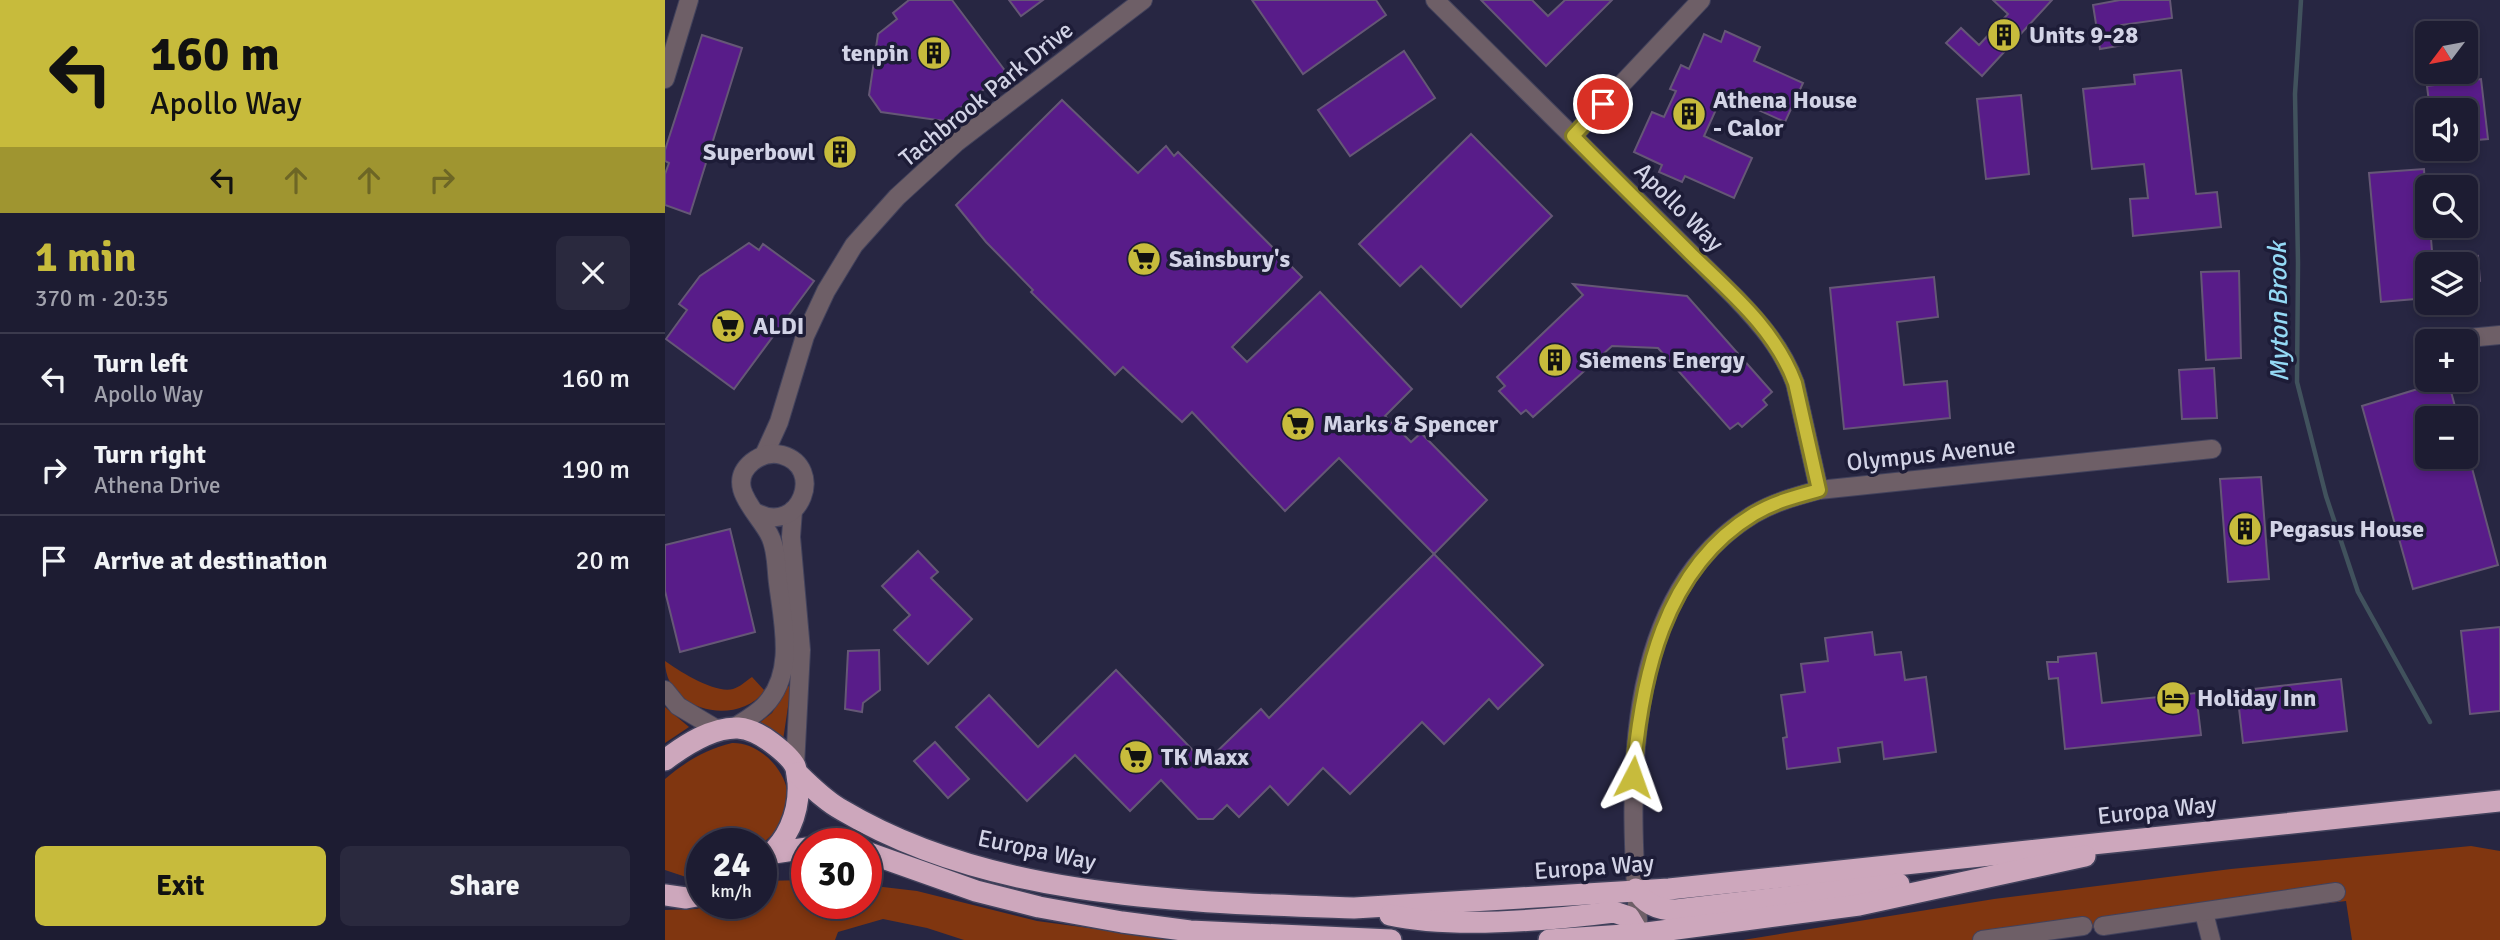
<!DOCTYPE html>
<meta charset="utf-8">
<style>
body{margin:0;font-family:Signika,sans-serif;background:#2a293e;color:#f1f3f6;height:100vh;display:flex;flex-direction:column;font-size:26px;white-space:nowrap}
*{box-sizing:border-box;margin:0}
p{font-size:23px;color:#a0a1ac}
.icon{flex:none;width:38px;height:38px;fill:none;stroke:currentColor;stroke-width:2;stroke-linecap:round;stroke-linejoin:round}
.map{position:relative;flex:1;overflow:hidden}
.sheet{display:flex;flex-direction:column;background:#1d1c32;width:665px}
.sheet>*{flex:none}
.banner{background:#c7bb3c;color:#111;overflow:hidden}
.needle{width:46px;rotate:238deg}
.controls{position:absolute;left:1750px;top:21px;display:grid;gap:14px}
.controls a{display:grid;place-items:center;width:63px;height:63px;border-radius:10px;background:#1d1c32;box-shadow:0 4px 10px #0003,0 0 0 2px #3b3a4d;font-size:35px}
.speed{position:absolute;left:21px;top:828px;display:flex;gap:14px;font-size:35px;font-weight:700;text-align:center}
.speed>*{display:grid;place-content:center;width:91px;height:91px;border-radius:50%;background:#1d1c32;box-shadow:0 4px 10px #0003,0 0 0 2px #3b3a4d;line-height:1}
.speed small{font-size:18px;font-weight:400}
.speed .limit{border:10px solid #d22;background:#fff;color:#111}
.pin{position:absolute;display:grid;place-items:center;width:60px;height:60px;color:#fff;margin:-30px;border:4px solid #fff;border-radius:50%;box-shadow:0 2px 7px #0007}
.me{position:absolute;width:77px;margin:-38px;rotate:4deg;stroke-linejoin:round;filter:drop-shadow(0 0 5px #0008)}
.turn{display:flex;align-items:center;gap:24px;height:147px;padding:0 35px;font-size:32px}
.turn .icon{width:91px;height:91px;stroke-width:2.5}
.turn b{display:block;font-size:49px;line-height:60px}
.lanes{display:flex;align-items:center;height:66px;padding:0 35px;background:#0003;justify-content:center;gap:35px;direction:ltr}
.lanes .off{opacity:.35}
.round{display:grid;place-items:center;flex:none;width:74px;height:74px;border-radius:10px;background:#2a293e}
.headline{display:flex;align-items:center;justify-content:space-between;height:119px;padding:0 35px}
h1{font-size:42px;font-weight:800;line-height:52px;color:#c7bb3c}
.primary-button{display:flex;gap:14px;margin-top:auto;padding:14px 35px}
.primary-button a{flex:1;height:80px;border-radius:10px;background:#c7bb3c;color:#111;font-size:28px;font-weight:800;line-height:80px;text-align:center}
.primary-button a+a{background:#2a293e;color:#f1f3f6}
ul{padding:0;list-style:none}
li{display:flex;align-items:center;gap:21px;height:91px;padding:0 35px;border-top:2px solid #3b3a4d}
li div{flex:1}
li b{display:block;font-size:26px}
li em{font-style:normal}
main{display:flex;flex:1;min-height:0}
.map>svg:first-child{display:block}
</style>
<main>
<section class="sheet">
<div class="banner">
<div class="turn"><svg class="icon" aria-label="left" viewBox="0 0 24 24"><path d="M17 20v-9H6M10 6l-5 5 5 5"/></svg><div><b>160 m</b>Apollo Way</div></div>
<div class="lanes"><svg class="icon" aria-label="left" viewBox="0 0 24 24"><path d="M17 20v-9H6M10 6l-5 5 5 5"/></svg><svg class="icon off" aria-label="ahead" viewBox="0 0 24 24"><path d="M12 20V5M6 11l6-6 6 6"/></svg><svg class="icon off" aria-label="ahead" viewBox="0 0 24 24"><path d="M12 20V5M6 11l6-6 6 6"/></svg><svg class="icon off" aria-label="right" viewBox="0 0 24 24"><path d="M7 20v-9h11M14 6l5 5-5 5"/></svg></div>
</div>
<div class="headline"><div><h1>1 min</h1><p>370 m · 20:35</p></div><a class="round"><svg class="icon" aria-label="close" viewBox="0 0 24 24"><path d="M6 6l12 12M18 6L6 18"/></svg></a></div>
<ul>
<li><svg class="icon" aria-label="left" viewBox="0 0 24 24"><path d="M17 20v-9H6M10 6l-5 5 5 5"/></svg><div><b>Turn left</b><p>Apollo Way</p></div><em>160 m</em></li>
<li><svg class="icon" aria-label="right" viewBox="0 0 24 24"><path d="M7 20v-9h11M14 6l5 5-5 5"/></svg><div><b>Turn right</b><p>Athena Drive</p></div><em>190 m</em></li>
<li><svg class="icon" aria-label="arrive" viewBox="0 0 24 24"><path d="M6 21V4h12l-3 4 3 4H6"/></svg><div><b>Arrive at destination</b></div><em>20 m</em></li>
</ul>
<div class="primary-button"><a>Exit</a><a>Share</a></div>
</section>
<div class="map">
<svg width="1835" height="940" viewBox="0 0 1835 940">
<rect width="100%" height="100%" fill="#272642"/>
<g fill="#803610">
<path d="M0 661C14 671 50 694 68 689 75 687 81 681 87 677L100 691C70 728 0 710 0 661Z"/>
<polygon points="123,686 126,687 118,740 94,723 107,713"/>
<polygon points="0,707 24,727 0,743"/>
<path d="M67 743C94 742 122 770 123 797 124 815 111 834 96 844H37V876L21 877 0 870V779C20 762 41 749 67 743Z"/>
<polygon points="1806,846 1835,851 1835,940 1687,940 1681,901 1548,917 1416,929 1346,940 1078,940 1329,899 1566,869"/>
<polygon points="142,880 142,903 201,903 201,885 252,891 372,921 513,940 299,940 262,928 218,919 173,932 170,940 0,940 0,910 31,909 55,903 96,903 96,881"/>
</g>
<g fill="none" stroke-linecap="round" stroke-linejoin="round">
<polyline stroke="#41525d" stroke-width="4.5" points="1636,0 1630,94 1633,263 1632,382 1661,496 1693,592 1765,722"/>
</g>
<g fill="#581c89" stroke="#655776" stroke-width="2">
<polygon points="244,0 287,0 341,72 279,121 216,112 204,95 213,34 232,19 228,13"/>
<polygon points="344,0 378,0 356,16"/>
<polygon points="587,0 711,0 721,15 638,74"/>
<polygon points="816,0 867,0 883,16 900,0 947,0 881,66"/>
<polygon points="1328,0 1387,0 1317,76 1281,43 1296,28 1314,45 1343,14"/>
<polygon points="1455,0 1505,0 1507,18 1456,25 1459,45 1435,49 1428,5"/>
<polygon points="1060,31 1095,47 1089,61 1138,83 1120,122 1058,94 1039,136 1087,158 1069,198 1020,176 1017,182 994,172 997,165 969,152 987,112 999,117 1011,91 1005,89 1016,65 1024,69 1039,34 1056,42"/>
<polygon points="37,35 77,48 25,214 0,205 0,174 4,163 0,161 0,150"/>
<polygon points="739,51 770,98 685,156 653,110"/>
<polygon points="1516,70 1531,194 1552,192 1556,227 1468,236 1465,199 1483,198 1479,164 1427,169 1418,89 1470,84 1469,75"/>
<polygon points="1816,79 1823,139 1801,141 1801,110 1765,110 1762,86"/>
<polygon points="1356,95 1364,174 1321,179 1312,99"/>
<polygon points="397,100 473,173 501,146 509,156 513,152 637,277 567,347 582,362 655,292 747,389 720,416 746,442 756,433 822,500 769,554 674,458 620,511 527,412 517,422 458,367 450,375 366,292 368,290 321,242 291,205"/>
<polygon points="806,134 887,216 796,307 756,266 735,286 694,244"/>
<polygon points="1759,169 1762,226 1765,226 1768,264 1762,264 1762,298 1716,302 1704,173"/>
<polygon points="84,243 94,250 98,244 149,281 69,389 1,339 22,310 14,304 35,276"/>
<polygon points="1813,256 1815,281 1801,283 1801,258"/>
<polygon points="1574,271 1576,358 1541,360 1536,272"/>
<polygon points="1269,277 1273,317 1232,322 1239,385 1282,381 1285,418 1179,429 1165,288"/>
<polygon points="908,284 1022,296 1107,392 1098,400 1102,405 1077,427 1073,423 1065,429 993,348 947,346 868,417 861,410 856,414 834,391 840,386 832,377 918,295"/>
<polygon points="1549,368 1552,418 1517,419 1514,370"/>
<polygon points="1754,380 1783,380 1793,418 1762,418 1762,457 1804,457 1833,565 1748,589 1697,406 1756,388"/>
<polygon points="1596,477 1604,579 1563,582 1555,479"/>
<polygon points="65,529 90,632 15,652 0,591 0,545"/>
<polygon points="253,551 273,572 266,578 307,619 263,664 229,630 245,615 217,586"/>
<polygon points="769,554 878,665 833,709 824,699 779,744 757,722 685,794 658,768 623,805 605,786 574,817 562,805 548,819 533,819 496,780 465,811 410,755 362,801 291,727 324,695 373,747 451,670 540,763 596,709 604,718"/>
<polygon points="1835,627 1835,711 1805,714 1796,631"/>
<polygon points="1207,632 1210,655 1236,652 1240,680 1261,677 1271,752 1219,759 1217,742 1173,748 1175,762 1122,769 1118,738 1122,737 1116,695 1140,692 1136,664 1163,661 1160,638"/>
<polygon points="214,650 215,690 198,703 197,712 180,709 183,651"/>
<polygon points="1431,653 1437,703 1531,693 1536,735 1400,749 1393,678 1384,679 1382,662 1393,662 1393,657"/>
<polygon points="1676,679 1682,731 1578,743 1572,691"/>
<polygon points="270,742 304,779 283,798 249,761"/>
</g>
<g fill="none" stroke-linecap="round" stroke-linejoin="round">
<g stroke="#42425c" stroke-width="20">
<g id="minor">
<path d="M770 0 1070 297C1095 323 1117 348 1130 383L1154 490"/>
<polyline points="0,79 24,0"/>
<polyline points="908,136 1036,0"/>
<polyline points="1793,339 1835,335"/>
<polyline points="99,455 114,422 140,336 161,291 189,245 232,197 292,142 478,0"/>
<polyline points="128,510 126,537 136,650 130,766"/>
<polyline points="0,690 13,706 55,731"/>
<path d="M68 728C79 721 90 715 99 706 131 674 118 623 113 583 111 568 112 550 105 536 95 514 58 486 87 462 96 455 106 452 117 455 160 467 136 535 92 513"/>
<polyline points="1539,913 1546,940"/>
<polyline points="1438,926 1671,892"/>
<path d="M974 933C964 796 952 596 1089 514 1109 502 1132 496 1154 490L1547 449"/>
<polyline points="1317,940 1418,926"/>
</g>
</g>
<g stroke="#42425c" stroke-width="24">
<g id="highway">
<path d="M0 760C20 745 47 727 73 728 85 729 98 736 107 743 115 749 126 758 130 766 132 770 132 778 133 782 135 813 122 844 96 861"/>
<path d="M132 773C146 786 160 801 177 810 326 899 520 902 689 908L1004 889 1835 801"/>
<polyline points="201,852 311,891 374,907 457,922 525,931 726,940"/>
<polyline points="109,853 142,848"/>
<path d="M971 889C980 905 994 910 1011 910L1234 884"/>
<polyline points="0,895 21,898 37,895"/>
<path d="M725 915C788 929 885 920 949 912L964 917 974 934"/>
<polyline points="884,940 974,934 1194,905 1420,856"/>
</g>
</g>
<use href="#minor" stroke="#6e5f67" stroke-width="18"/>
<use href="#highway" stroke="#cda7bc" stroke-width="21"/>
</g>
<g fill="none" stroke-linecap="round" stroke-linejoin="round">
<g stroke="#817a27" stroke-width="18">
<path id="route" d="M938 104 908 136C947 176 987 215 1026 254 1066 293 1110 329 1130 383L1154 490C1132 496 1109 502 1089 514 998 569 976 679 968 777"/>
</g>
<use href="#route" stroke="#c7bb3c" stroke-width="12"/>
</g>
<defs>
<g id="building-disc" transform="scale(1.75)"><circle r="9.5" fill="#c7bb3c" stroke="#1d1c37"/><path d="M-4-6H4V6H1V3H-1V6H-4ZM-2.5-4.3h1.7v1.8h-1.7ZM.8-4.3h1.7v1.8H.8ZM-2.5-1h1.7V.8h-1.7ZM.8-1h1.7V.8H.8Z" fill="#111"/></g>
<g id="supermarket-disc" transform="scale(1.75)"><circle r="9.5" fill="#c7bb3c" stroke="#1d1c37"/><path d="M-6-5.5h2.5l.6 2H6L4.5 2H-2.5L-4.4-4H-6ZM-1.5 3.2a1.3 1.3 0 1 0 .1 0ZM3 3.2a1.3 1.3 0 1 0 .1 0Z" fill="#111"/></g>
<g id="hotel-disc" transform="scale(1.75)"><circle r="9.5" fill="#c7bb3c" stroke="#1d1c37"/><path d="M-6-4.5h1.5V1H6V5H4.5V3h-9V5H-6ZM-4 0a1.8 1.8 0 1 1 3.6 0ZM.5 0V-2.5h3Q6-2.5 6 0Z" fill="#111"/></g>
</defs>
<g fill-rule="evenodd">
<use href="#building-disc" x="1339" y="35"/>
<use href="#building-disc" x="269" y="53"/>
<use href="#building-disc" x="1024" y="114"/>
<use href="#building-disc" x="175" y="152"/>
<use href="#supermarket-disc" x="479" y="259"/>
<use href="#supermarket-disc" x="63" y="326"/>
<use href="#building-disc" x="890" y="360"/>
<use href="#supermarket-disc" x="633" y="424"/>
<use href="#building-disc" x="1580" y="529"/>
<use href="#hotel-disc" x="1508" y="698"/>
<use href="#supermarket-disc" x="471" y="757"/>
</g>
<g text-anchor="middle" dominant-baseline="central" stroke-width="7" stroke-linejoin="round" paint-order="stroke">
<g font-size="24" font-weight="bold" fill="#d2d3e6" stroke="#1d1c37" text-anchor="start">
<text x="1364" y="35">Units 9-28</text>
<text x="244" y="53" text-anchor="end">tenpin</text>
<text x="1048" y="100">Athena House<tspan x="1048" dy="28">- Calor</tspan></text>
<text x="150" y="152" text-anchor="end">Superbowl</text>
<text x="504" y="259">Sainsbury's</text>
<text x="88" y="326">ALDI</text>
<text x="914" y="360">Siemens Energy</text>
<text x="658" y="424">Marks &amp; Spencer</text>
<text x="1604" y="529">Pegasus House</text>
<text x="1532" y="698">Holiday Inn</text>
<text x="496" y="757">TK Maxx</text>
</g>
<g font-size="24" fill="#d2d3e6" stroke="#1d1c37">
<text transform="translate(321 94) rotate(-39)">Tachbrook Park Drive</text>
<text transform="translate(1014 207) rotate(45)">Apollo Way</text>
<text transform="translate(1266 454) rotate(-6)">Olympus Avenue</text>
<text transform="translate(1492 810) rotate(-6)">Europa Way</text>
<text transform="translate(372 850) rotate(12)">Europa Way</text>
<text transform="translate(929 867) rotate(-4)">Europa Way</text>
</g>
<g font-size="26" font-style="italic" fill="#94d9f5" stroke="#1d1c37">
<text transform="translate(1614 312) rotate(-91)">Myton Brook</text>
</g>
</g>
</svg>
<div class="controls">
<a><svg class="needle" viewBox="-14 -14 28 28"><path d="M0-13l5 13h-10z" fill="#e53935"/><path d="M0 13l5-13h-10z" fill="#a0a1ac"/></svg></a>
<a><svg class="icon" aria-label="sound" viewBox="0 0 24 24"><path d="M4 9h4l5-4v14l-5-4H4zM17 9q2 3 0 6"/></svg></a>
<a><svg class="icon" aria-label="search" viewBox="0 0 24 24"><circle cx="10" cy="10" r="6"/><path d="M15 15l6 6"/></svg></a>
<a><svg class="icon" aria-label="layers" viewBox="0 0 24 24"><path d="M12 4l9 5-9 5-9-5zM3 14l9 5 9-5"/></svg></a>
<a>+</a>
<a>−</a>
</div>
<div class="speed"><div>24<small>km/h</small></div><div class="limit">30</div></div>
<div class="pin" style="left:938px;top:104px;background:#d93025"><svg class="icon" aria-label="arrive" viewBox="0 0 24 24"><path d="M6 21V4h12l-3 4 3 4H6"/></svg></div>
<svg class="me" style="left:968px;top:777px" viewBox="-20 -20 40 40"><path d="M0-17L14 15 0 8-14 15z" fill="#c7bb3c" stroke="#fff" stroke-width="4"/></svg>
</div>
</main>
